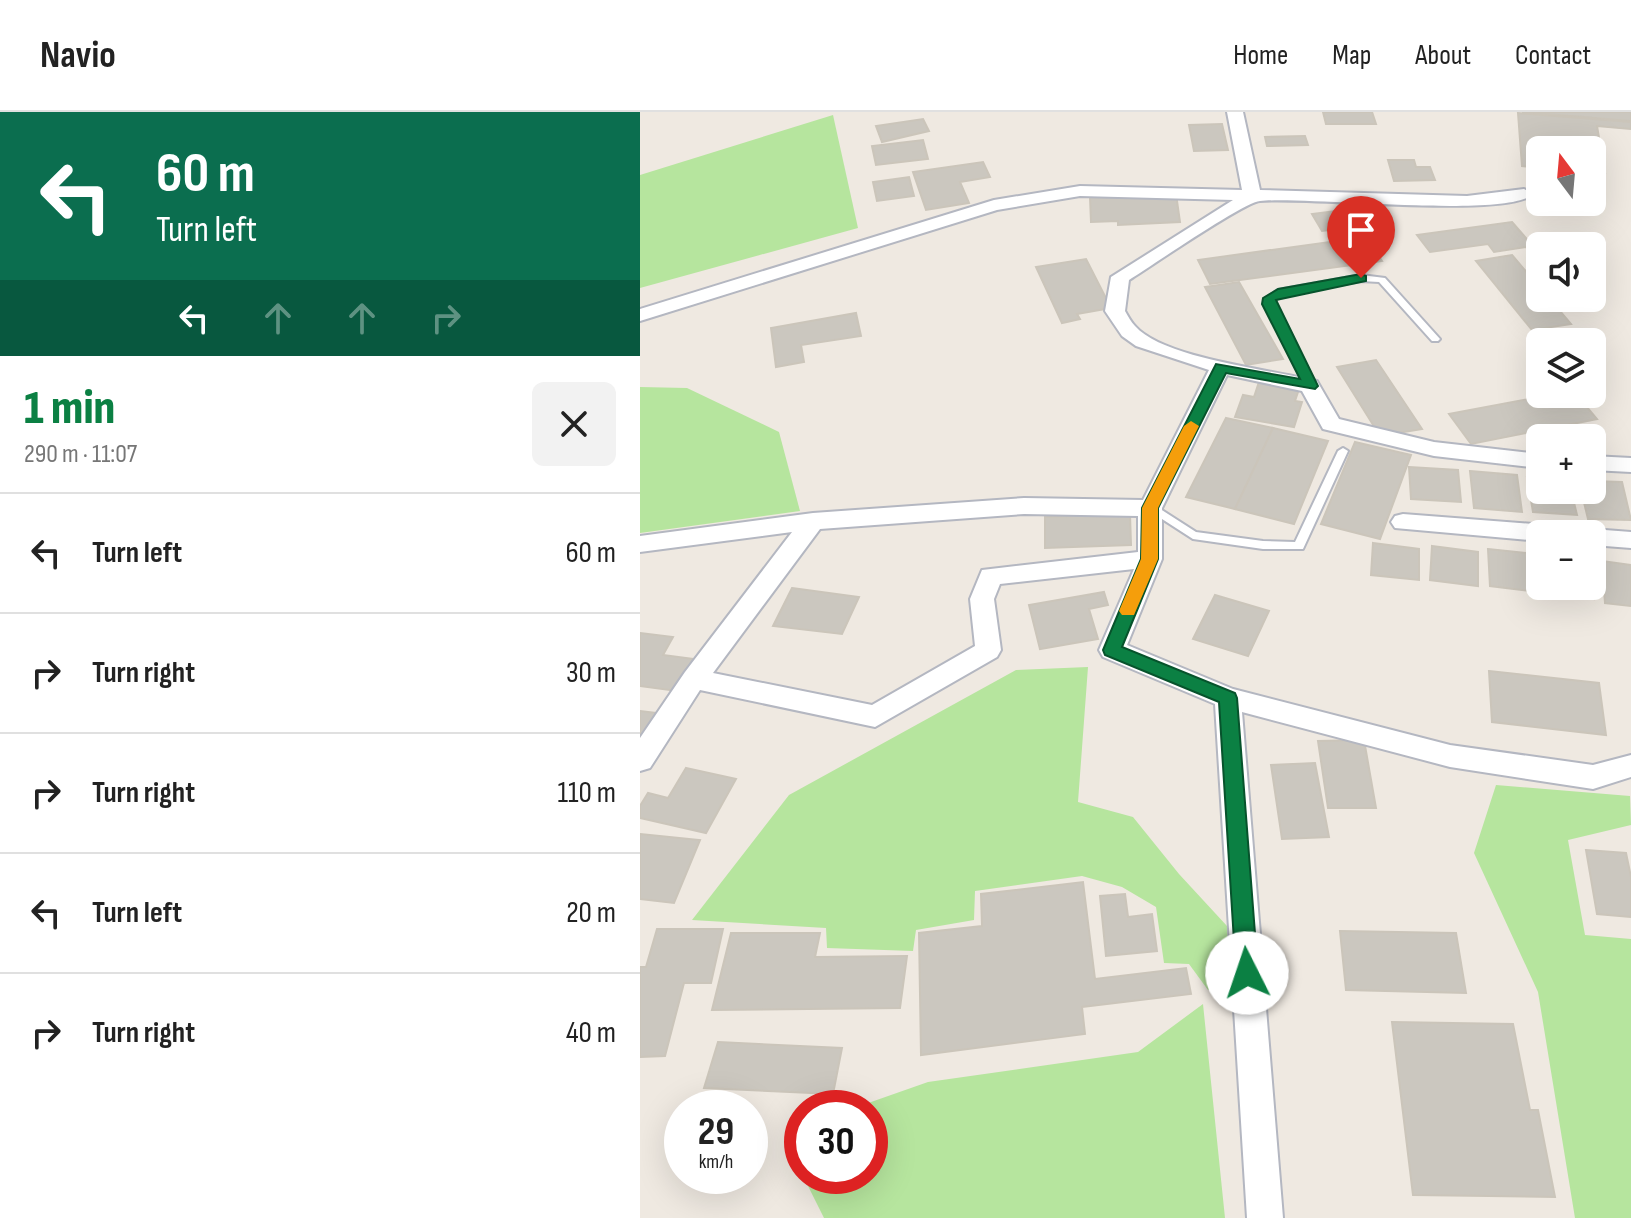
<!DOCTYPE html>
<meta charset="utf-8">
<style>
body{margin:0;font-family:"Sofia Sans Condensed",sans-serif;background:#f2f2f2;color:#222;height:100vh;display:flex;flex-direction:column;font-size:30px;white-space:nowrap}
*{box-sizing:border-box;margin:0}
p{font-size:26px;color:#767676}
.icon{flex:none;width:44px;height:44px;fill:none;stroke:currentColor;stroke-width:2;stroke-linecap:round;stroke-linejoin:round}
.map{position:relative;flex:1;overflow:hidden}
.details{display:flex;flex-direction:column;background:#fff;width:640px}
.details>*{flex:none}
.guide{background:#0b6e4f;color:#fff;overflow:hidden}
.needle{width:52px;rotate:344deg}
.fabs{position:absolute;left:886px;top:24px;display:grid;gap:16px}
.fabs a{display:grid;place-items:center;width:80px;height:80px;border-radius:12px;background:#fff;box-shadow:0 8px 32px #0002;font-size:40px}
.speed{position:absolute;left:24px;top:978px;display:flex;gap:16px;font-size:40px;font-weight:700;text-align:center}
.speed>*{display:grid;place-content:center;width:104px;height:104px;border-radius:50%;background:#fff;box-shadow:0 8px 32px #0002;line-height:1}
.speed small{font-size:20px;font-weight:400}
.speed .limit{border:12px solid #d22;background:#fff;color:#111}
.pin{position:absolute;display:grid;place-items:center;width:68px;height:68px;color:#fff;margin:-82px -34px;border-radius:50% 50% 50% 0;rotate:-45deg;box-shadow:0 0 8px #0007}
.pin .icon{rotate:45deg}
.me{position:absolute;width:88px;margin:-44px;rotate:356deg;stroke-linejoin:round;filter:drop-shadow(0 0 6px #0008)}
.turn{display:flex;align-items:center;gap:28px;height:168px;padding:0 24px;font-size:36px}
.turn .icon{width:104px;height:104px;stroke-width:2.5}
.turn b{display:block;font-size:56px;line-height:68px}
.lanes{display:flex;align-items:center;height:76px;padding:0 24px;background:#0003;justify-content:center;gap:40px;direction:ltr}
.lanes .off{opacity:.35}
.round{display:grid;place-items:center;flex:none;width:84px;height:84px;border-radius:12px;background:#f2f2f2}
.headline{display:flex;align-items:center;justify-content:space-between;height:136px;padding:0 24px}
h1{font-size:48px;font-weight:800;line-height:60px;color:#0b8043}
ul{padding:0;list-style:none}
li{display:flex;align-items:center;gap:24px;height:120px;padding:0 24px;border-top:2px solid #e0e0e0}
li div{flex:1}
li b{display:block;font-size:30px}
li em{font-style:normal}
header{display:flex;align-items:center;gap:48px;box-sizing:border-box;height:112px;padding:0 40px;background:#fff;border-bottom:2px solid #e0e0e0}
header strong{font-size:38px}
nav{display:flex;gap:44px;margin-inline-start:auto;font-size:28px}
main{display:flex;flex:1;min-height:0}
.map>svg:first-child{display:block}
</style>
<header>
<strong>Navio</strong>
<nav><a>Home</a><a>Map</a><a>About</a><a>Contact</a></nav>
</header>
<main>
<section class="details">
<div class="guide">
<div class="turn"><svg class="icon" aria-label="left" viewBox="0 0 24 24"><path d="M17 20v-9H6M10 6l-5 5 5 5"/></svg><div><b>60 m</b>Turn left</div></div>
<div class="lanes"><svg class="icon" aria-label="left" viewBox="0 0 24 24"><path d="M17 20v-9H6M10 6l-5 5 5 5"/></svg><svg class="icon off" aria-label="ahead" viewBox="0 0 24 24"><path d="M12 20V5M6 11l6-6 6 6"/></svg><svg class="icon off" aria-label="ahead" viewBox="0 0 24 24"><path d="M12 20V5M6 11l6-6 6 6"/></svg><svg class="icon off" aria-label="right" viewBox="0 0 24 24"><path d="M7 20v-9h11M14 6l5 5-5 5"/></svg></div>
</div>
<div class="headline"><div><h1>1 min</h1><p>290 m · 11:07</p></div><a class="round"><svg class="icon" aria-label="close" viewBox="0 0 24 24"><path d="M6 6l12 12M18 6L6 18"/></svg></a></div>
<ul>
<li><svg class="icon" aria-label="left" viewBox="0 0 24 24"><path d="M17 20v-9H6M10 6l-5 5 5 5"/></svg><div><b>Turn left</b></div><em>60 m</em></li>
<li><svg class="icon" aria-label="right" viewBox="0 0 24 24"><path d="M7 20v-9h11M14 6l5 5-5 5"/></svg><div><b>Turn right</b></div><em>30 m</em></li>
<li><svg class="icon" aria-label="right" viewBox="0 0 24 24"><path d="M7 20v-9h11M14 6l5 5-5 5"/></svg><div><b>Turn right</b></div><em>110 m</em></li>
<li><svg class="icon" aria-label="left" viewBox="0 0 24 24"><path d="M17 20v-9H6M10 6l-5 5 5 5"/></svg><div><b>Turn left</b></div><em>20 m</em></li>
<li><svg class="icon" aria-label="right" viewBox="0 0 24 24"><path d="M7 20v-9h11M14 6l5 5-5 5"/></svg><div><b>Turn right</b></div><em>40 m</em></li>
</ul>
</section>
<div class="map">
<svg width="991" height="1106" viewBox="0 0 991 1106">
<rect width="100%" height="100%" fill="#efe9e1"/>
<g fill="#b6e59e">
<polygon points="193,3 218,116 0,176 0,63"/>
<polygon points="0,275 47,276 139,320 160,399 0,421"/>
<polygon points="448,555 438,690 493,705 539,762 587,814 591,872 568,878 549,852 524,851 516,795 482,775 442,764 335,779 334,808 276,818 273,839 187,836 186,816 52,808 149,683 376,558"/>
<polygon points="856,673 990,684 991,713 928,728 945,823 991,827 991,1106 935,1106 898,880 834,741"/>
<polygon points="563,892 585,1106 184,1106 163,1064 230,1064 230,996 214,996 288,970 498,940"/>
</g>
<g fill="#cbc7bf" stroke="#cbc5ba" stroke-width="2">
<polygon points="683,0 732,0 736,12 686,12"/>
<polygon points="882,0 991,0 991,9"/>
<polygon points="878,1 991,10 991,17 957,14 965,61 952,60 952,38 900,38 900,56 882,54"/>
<polygon points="283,7 289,19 242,30 236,14"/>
<polygon points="582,12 588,38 554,39 549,13"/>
<polygon points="665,24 668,33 627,34 625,25"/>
<polygon points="283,28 288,47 236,53 232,34"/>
<polygon points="748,48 774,48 776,55 790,55 795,68 754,69"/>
<polygon points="343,50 350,65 320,70 329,91 286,98 273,60"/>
<polygon points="269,65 274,84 237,89 233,70"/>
<polygon points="536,82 540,110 478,113 478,109 451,110 450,85"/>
<polygon points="727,95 738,112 682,119 672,102"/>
<polygon points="872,110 893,134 854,140 848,132 790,140 777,123"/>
<polygon points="726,125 742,149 570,172 558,148"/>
<polygon points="872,143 900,176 900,186 909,186 931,212 892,218 836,149"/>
<polygon points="446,147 471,196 437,202 440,207 422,211 396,155"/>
<polygon points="599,170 643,247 606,253 565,175"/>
<polygon points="216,201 221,224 161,233 164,250 136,255 131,216"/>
<polygon points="736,248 782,317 740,324 697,255"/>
<polygon points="619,270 659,277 655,289 662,290 654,315 595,305 603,283 614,285"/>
<polygon points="916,282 936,282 957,307 831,332 809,302"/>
<polygon points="586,306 633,316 595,397 546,385"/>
<polygon points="633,316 688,329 654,412 595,397"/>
<polygon points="715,330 771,343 740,427 681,412"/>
<polygon points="769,355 818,358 821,390 771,387"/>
<polygon points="830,359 877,363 882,400 834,396"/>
<polygon points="887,365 900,365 900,378 931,378 937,403 893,400"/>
<polygon points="952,369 982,370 991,408 948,407 941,378 952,378"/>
<polygon points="490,402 491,433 405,436 405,405"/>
<polygon points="733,431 779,437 779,468 731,463"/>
<polygon points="792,434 838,440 838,474 790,468"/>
<polygon points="848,437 896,442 899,480 850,474"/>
<polygon points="962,449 991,453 991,494 965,491"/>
<polygon points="952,470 954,487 910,482 909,474 952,474"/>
<polygon points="152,476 219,485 202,522 133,514"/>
<polygon points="464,480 468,493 449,497 458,527 400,537 389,493"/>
<polygon points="575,483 629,499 608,544 553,527"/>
<polygon points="0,521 33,525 23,543 54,547 37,579 0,574"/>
<polygon points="849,559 959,571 966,623 852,610"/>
<polygon points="0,599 17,601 0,633"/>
<polygon points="724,628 736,696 688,696 678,629"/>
<polygon points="675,651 689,725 642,727 631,653"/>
<polygon points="46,656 96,667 66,721 0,706 0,694 8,681 28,686"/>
<polygon points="0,722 60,728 34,791 0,787"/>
<polygon points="946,738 986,741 991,765 991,805 957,802"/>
<polygon points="443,770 455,867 546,856 551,882 442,895 445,922 281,943 279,821 342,814 341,782"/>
<polygon points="485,782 488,805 512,802 517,839 466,844 460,784"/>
<polygon points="17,817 83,817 71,871 44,871 25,944 0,945 0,855 6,855"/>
<polygon points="700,819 816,821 826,881 706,878"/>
<polygon points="91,821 180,821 175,845 267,844 260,896 72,898"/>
<polygon points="752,910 873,912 890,998 898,998 915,1085 773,1083"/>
<polygon points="78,930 202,936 193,982 64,976"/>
</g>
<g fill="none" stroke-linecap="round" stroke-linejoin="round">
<g stroke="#b4b7c1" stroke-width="4">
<g id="service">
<polygon points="721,163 745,166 800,227 798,229 792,229 739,170 721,169 641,183 634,187 633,192 675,274 673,276 667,276 625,192 626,186 638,178"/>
<polygon points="703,336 708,339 663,437 623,437 553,427 505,396 506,393 514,393 556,420 623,429 655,430 698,339"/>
</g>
</g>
<g stroke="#b4b7c1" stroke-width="4">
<g id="minor">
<path d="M587 0H603L620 78 827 84 884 77 893 82C867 107 667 84 620 89 604 90 510 155 489 168L485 199C488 204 491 210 495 214 524 247 634 258 677 269L699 307 794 330 900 342V356L794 344 683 317 662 279 587 263 522 396V447L487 533 593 577 810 633 953 653 991 643V665L953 677 810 655 602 600 643 1106H607L575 592 463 545 459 538 494 457 360 472 354 487 361 538 357 545 235 615 60 578 10 656 0 659V626L45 560 152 420 0 440V424L173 401 384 386 503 388 569 258 496 234 482 224 465 199 471 165 593 88 440 84 357 98 0 209V197L354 88 440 74 602 78ZM384 402 498 404V440L342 458 330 487 335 534 232 593 73 561 180 417Z"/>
<polygon points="952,344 991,346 991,360 952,358"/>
<polygon points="763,402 919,414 927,416 931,422 900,422 900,429 755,416 751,410 755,404"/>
<polygon points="952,417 991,420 991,436 952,433 952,422 942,422"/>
</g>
</g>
<use href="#service" fill="#fff" fill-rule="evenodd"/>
<use href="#minor" fill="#fff" fill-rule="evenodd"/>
</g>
<polygon fill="#0b8043" stroke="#07532c" stroke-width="2" points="721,162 726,164 726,169 636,188 678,274 675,277 586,261 518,396 518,447 482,535 595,581 597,586 618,861 615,869 607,872 600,869 596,861 579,590 465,543 463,538 501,447 502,396 576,252 660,267 622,192 623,186 638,177"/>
<polygon fill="#f59e0b" points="551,309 559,314 518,396 518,447 494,503 482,503 479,499 501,447 502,396 544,314"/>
</svg>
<div class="fabs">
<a><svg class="needle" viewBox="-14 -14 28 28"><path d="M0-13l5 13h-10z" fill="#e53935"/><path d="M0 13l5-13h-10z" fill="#767676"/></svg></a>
<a><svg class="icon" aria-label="sound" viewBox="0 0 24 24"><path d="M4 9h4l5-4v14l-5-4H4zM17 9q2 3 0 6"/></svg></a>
<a><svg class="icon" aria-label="layers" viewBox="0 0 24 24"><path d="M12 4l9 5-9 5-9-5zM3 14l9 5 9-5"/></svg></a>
<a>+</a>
<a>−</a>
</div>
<div class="speed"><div>29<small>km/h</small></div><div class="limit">30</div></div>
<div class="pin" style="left:721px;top:166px;background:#d93025"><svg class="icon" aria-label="arrive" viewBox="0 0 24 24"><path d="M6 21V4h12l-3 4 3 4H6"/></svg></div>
<svg class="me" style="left:607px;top:861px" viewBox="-20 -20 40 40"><circle r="19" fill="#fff"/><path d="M0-13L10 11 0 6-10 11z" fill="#0b8043"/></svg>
</div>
</main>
